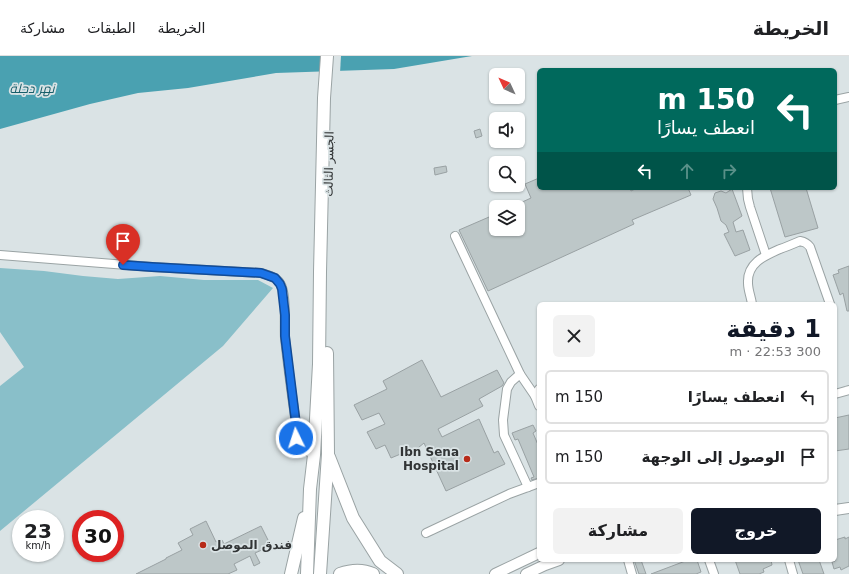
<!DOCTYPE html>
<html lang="ar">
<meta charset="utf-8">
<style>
body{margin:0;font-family:"DejaVu Sans",Cairo,sans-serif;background:#f2f2f2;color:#202124;direction:rtl;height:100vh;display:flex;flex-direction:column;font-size:15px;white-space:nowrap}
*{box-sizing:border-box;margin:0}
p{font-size:13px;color:#757577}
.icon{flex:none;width:22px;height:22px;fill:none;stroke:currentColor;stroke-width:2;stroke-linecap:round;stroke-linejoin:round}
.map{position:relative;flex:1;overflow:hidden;direction:ltr}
.drawer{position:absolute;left:537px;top:246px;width:300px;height:260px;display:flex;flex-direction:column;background:#fff;border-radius:6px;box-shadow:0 1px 3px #0004;direction:rtl}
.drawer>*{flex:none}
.guide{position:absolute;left:537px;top:12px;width:300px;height:122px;border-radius:6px;box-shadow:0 1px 3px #0004;direction:rtl;background:#00695c;color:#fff;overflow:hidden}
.needle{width:26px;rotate:314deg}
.fabs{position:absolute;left:489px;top:12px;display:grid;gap:8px}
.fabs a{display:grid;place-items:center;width:36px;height:36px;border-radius:6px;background:#fff;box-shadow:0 1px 3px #0004;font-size:20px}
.speed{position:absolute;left:12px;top:454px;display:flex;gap:8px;font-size:20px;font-weight:700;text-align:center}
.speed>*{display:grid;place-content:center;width:52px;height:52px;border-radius:50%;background:#fff;box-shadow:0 1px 3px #0004;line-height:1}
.speed small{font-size:10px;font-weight:400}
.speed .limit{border:6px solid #d22;background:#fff;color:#111}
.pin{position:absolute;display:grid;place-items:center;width:34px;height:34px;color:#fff;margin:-41px -17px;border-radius:50% 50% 50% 0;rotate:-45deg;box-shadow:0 0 4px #0007}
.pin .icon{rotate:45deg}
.me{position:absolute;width:44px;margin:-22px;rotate:356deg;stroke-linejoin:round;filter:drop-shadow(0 0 3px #0008)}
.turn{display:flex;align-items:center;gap:14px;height:84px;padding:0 16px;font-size:18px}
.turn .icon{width:52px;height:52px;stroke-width:2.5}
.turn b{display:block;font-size:28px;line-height:34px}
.lanes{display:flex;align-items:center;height:38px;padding:0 16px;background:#0003;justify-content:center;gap:20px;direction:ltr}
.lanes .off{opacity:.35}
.round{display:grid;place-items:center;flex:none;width:42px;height:42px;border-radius:6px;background:#f2f2f2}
.head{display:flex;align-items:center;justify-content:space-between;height:68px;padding:0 16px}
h1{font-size:24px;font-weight:700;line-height:30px;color:#111827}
.primary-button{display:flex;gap:8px;margin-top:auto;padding:8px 16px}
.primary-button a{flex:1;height:46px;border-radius:6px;background:#111827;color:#fff;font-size:16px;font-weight:700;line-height:46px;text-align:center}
.primary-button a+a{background:#f2f2f2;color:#202124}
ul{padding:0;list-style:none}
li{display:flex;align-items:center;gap:12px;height:54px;margin:0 8px 6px;padding:0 8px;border:2px solid #e0e0e0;border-radius:6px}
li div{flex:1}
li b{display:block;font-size:15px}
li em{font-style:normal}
header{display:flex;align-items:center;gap:24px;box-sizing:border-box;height:56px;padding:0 20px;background:#fff;border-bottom:1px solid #e0e0e0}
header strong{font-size:19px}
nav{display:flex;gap:22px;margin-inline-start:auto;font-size:14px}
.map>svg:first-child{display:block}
</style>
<header>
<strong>الخريطة</strong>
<nav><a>الخريطة</a><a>الطبقات</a><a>مشاركة</a></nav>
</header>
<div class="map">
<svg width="849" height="518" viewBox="0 0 849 518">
<rect width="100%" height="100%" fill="#dae3e5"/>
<polygon fill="#89bfc9" points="0,212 44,215 83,220 118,223 160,220 204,224 258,224 273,232 223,290 0,475 0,330 24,311 0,276"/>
<polygon fill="#4aa1b1" points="0,0 472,0 394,13 276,17 188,32 138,37 90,48 0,73"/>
<polygon fill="#dae3e5" points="322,0 341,0 340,17 321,18"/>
<g fill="#bdc7c8" stroke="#99a1a3">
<polygon points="480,73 482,80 476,82 474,75"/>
<polygon points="446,110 447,116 435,119 434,112"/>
<polygon points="539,122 539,132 630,132 631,135 637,132 688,132 691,139 632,164 634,168 488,235 459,174 496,158 496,173 518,173 518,148 531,142 525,128"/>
<polygon points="770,132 806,132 818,172 785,181"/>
<polygon points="732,133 742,160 733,166 736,176 743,174 750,194 735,200 724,178 729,176 726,169 721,165 717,152 713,143 715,137 721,135 726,137"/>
<polygon points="849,210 849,255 847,255 843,237 840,239 833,219 839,217 838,214"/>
<polygon points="422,304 441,341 497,314 504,327 502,330 479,343 483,350 438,373 442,381 479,363 494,397 498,395 505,408 446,435 424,387 407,401 403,397 391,402 385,389 376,393 367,376 385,368 379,357 362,364 354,349 387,333 383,325"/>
<polygon points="849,359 849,393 835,395 835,362"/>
<polygon points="533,369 536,375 533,377 539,391 539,422 532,424 531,422 534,421 518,383 515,384 512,377"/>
<polygon points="206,465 216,486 222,484 224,488 261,470 271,490 255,497 260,507 254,510 250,500 234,508 237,514 228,518 136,518 166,503 166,502 182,494 178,487 193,479 190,473"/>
<polygon points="845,481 845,483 849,481 849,510 841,514 840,511 834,513 832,506 835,505 835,484"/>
<polygon points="634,504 641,504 646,518 639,518"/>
<polygon points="688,504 697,504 701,516 696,518 651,518"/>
<polygon points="735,504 771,504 772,509 763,513 764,516 759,518 740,518"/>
<polygon points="798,504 819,504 824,518 803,518"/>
</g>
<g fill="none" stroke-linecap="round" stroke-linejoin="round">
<g stroke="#9aa3a4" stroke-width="10">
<g id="minor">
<polyline points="835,44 849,41"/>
<polyline points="747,132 748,143 750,151 766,199"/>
<polyline points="455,180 520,318 535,340"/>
<path d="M0 199 152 211 261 217C268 219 276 221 280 227 287 237 284 270 285 282 288 311 292 340 296 368 295 387 298 390 314 399"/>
<path d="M752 248C751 241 748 234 748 227 747 207 764 200 780 193 786 191 793 188 800 185 805 186 807 187 810 191L830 248"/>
<polyline points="520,318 511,326 507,333 503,364 504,379 528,431"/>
<polyline points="539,333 535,340 539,350"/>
<polyline points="835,338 849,334"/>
<polyline points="426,477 509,438 539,427"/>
<polyline points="628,504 632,518"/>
<polyline points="709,504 714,518"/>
<polyline points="789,504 793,518"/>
</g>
</g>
<g stroke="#9aa3a4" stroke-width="12">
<g id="major">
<polyline points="835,454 849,452"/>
<polyline points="495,518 539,497"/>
<polyline points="526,518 545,509 559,504"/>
</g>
</g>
<g stroke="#9aa3a4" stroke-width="14">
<g id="highway">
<polyline points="329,401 353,462 380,505 397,518"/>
<polyline points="291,518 304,462"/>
<polyline points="307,518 310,433 314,399 319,308 320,216 324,42 327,0"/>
<polyline points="320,518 328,398 327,297"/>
<path d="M340 518C351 514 362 513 373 518"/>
</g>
</g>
<use href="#minor" stroke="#fff" stroke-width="8"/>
<use href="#major" stroke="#fff" stroke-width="10"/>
<use href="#highway" stroke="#fff" stroke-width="12"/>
</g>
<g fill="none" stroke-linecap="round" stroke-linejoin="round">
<g stroke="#114b97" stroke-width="10">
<polyline id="route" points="123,209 152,211 261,217 275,222 280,228 282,233 285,259 285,280 296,368 296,382"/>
</g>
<use href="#route" stroke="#1a73e8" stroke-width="7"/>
</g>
<g fill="#b72a18" stroke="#dae3e5" stroke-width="1.5">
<circle cx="467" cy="403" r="4"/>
<circle cx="203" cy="489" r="4"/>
</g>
<g text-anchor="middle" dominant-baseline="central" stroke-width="3.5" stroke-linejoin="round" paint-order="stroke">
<g font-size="12" fill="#313435" stroke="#dae3e5">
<text transform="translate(329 108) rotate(-89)">الجسر الثالث</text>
</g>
<g font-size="12" font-weight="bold" fill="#313435" stroke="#dae3e5" text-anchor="end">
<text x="459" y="396">Ibn Sena<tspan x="459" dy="14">Hospital</tspan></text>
<text x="211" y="489" text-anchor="start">فندق الموصل</text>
</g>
<g font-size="13" font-style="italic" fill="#155d69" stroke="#dae3e5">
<text x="32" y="32">نهر دجلة</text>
</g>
</g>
</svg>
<div class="fabs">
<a><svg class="needle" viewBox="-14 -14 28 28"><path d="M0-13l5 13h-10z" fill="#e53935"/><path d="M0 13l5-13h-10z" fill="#757577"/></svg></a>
<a><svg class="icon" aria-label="sound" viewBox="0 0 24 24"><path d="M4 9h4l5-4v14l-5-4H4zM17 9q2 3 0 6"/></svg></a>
<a><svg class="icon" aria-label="search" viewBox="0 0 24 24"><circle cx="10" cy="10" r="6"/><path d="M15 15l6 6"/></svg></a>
<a><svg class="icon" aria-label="layers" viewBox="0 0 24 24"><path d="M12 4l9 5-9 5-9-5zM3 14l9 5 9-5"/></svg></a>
</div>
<div class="speed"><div>23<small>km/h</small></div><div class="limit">30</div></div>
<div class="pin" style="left:123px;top:209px;background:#d93025"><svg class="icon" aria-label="arrive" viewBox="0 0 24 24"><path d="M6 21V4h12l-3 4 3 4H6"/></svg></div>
<svg class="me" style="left:296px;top:382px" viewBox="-20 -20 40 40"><circle r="17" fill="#1a73e8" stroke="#fff" stroke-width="3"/><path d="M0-11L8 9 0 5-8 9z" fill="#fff"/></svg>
<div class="guide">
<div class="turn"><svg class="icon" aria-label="left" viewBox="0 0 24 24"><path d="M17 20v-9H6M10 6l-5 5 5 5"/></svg><div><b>150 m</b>انعطف يسارًا</div></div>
<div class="lanes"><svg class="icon" aria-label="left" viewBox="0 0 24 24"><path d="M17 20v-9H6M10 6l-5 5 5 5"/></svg><svg class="icon off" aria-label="ahead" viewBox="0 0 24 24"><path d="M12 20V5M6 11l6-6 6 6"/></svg><svg class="icon off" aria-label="right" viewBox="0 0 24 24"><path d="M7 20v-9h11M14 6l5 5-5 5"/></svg></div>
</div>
<section class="drawer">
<div class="head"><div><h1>1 دقيقة</h1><p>300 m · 22:53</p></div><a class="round"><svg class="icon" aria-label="close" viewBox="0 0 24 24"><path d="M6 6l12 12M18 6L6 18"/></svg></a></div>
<ul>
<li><svg class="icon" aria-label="left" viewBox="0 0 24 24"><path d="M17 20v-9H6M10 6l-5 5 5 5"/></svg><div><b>انعطف يسارًا</b></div><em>150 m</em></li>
<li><svg class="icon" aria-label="arrive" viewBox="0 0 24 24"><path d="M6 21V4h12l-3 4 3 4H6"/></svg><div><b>الوصول إلى الوجهة</b></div><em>150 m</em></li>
</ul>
<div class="primary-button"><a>خروج</a><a>مشاركة</a></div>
</section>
</div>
